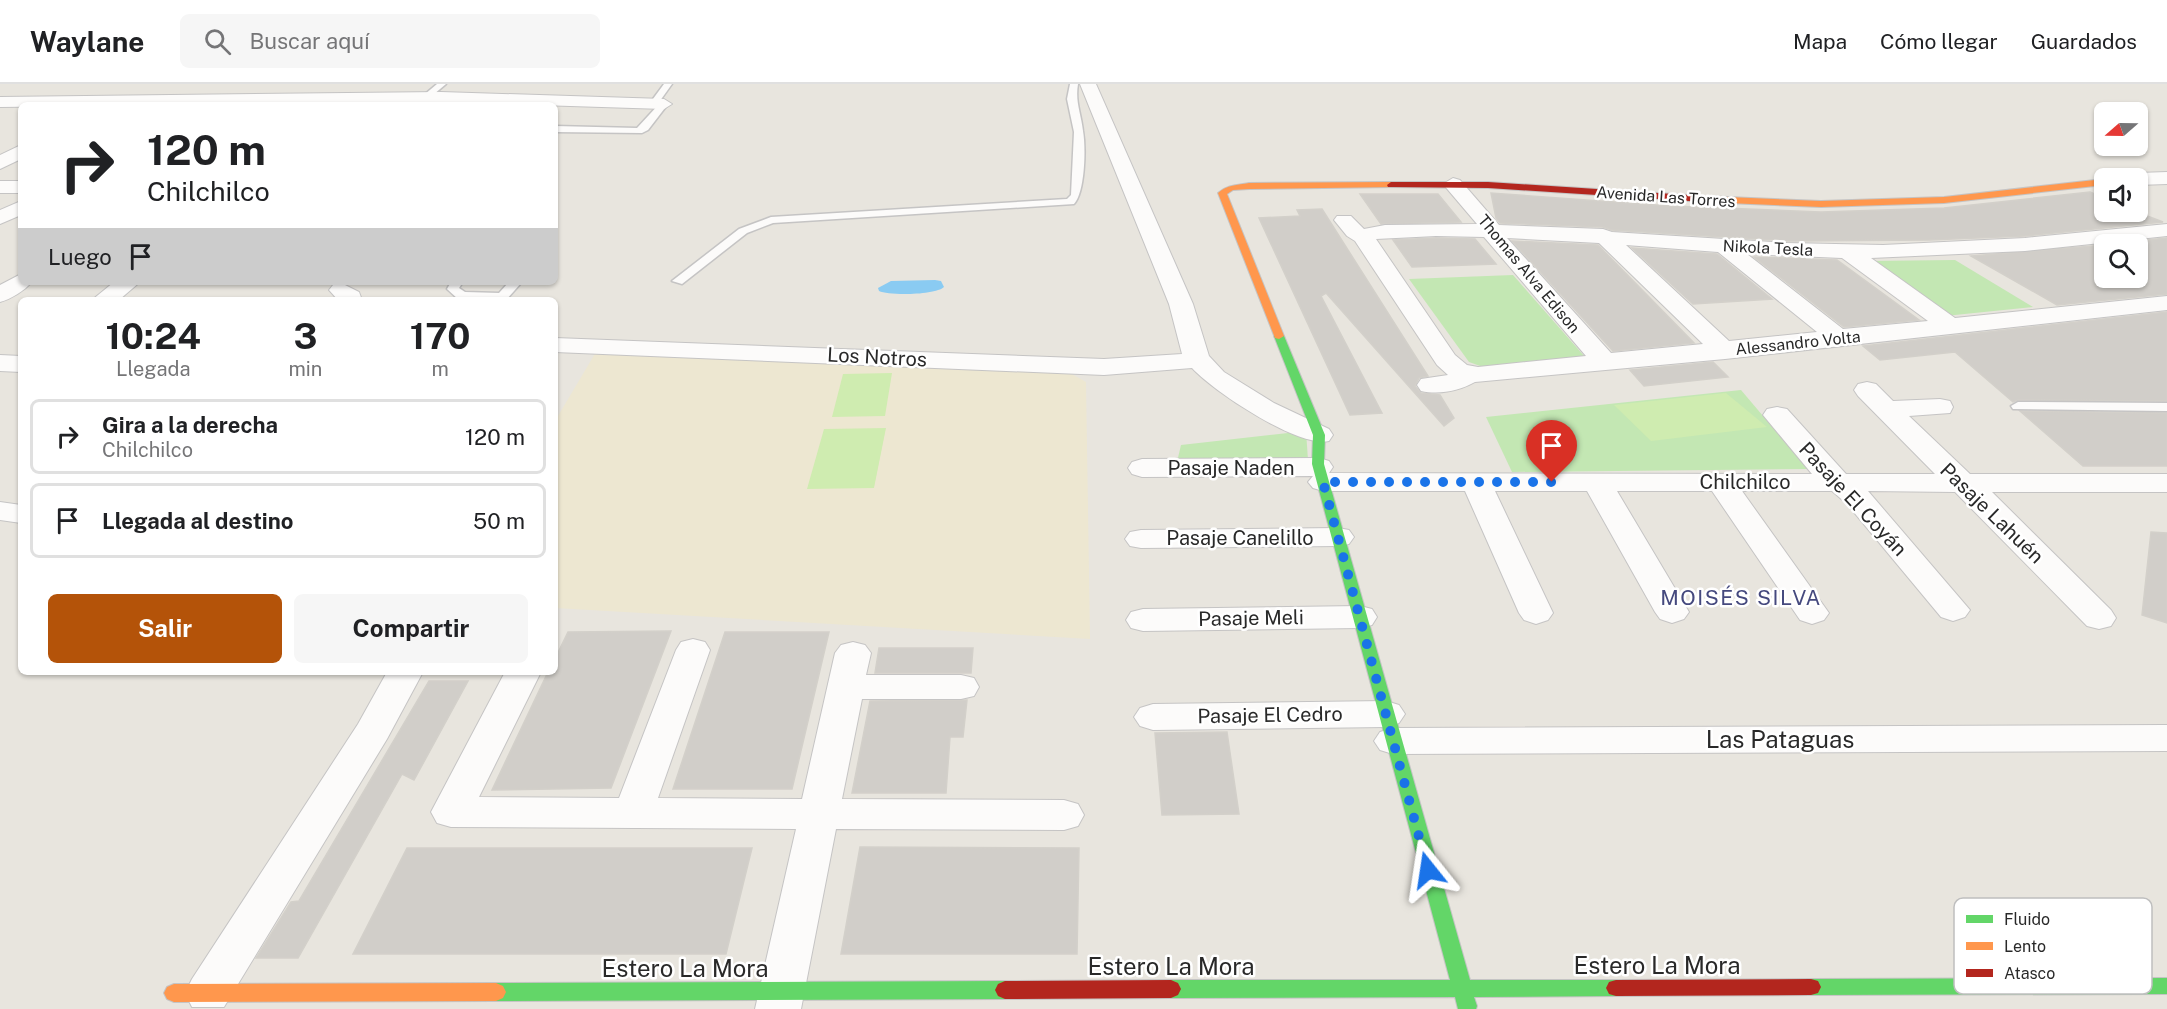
<!DOCTYPE html>
<html lang="es">
<meta charset="utf-8">
<style>
body{margin:0;font-family:"Public Sans",sans-serif;background:#f6f6f6;color:#202124;height:100vh;display:flex;flex-direction:column;font-size:22px;white-space:nowrap}
*{box-sizing:border-box;margin:0}
p{font-size:20px;color:#757577}
.icon{flex:none;width:33px;height:33px;fill:none;stroke:currentColor;stroke-width:2;stroke-linecap:round;stroke-linejoin:round}
.map{position:relative;flex:1;overflow:hidden}
.drawer{position:absolute;left:18px;top:213px;width:540px;height:378px;display:flex;flex-direction:column;background:#fff;border-radius:9px;box-shadow:0 2px 4px #0004}
.drawer>*{flex:none}
.guide{position:absolute;left:18px;top:18px;width:540px;height:183px;border-radius:9px;box-shadow:0 2px 4px #0004;background:#fff;color:#202124;overflow:hidden}
.needle{width:39px;rotate:250deg}
.tools{position:absolute;left:2094px;top:18px;display:grid;gap:12px}
.tools a{display:grid;place-items:center;width:54px;height:54px;border-radius:9px;background:#fff;box-shadow:0 2px 4px #0004;font-size:30px}
.pin{position:absolute;display:grid;place-items:center;width:51px;height:51px;color:#fff;margin:-62px -26px;border-radius:50% 50% 50% 0;rotate:-45deg;box-shadow:0 0 6px #0007}
.pin .icon{rotate:45deg}
.me{position:absolute;width:66px;margin:-33px;rotate:345deg;stroke-linejoin:round;filter:drop-shadow(0 0 4px #0008)}
.turn{display:flex;align-items:center;gap:21px;height:126px;padding:0 30px;font-size:27px}
.turn .icon{width:78px;height:78px;stroke-width:2.5}
.turn b{display:block;font-size:42px;line-height:51px}
.then{display:flex;align-items:center;height:57px;padding:0 30px;background:#0003;gap:12px;font-size:22px}
.eta{display:flex;justify-content:space-evenly;align-items:center;height:102px;text-align:center}
.eta b{font-size:36px;font-weight:700;line-height:42px}
.button{display:flex;gap:12px;margin-top:auto;padding:12px 30px}
.button a{flex:1;height:69px;border-radius:9px;background:#b45309;color:#fff;font-size:24px;font-weight:700;line-height:69px;text-align:center}
.button a+a{background:#f6f6f6;color:#202124}
ul{padding:0;list-style:none}
li{display:flex;align-items:center;gap:18px;height:75px;margin:0 12px 9px;padding:0 18px;border:3px solid #e0e0e0;border-radius:9px}
li div{flex:1}
li b{display:block;font-size:22px}
li em{font-style:normal}
header{display:flex;align-items:center;gap:36px;box-sizing:border-box;height:84px;padding:0 30px;background:#fff;border-bottom:2px solid #e0e0e0}
header strong{font-size:28px}
nav{display:flex;gap:33px;margin-inline-start:auto;font-size:21px}
.search{width:420px;height:54px;background:#f6f6f6;display:flex;align-items:center;gap:15px;box-sizing:border-box;padding:0 21px;border-radius:9px;color:#757577;font-size:22px}
.map>svg:first-child{display:block}
</style>
<header>
<strong>Waylane</strong>
<div class="search"><svg class="icon" aria-label="search" viewBox="0 0 24 24"><circle cx="10" cy="10" r="6"/><path d="M15 15l6 6"/></svg>Buscar aquí</div>
<nav><a>Mapa</a><a>Cómo llegar</a><a>Guardados</a></nav>
</header>
<div class="map">
<svg width="2167" height="925" viewBox="0 0 2167 925">
<rect width="100%" height="100%" fill="#e8e5de"/>
<polygon fill="#ede7d1" points="596,268 1068,288 1086,298 1090,555 555,524 555,337"/>
<g fill="#c3e7b3">
<polygon points="1955,176 2033,223 1945,232 1866,177"/>
<polygon points="1513,191 1585,273 1483,283 1469,278 1409,195"/>
<polygon points="1741,306 1808,385 1512,388 1486,333"/>
<polygon points="1306,347 1308,376 1177,378 1181,361"/>
</g>
<g fill="#cfecb0">
<polygon points="892,289 885,332 832,333 843,290"/>
<polygon points="1726,309 1767,343 1651,357 1614,321"/>
<polygon points="886,344 874,404 807,405 824,345"/>
</g>
<path fill="#8acbf2" d="M935 196 941 197 944 203C936 211 889 212 879 207L878 204 891 197Z"/>
<g fill="#d1cec9" stroke="#d3d0ca" stroke-width="1.5">
<polygon points="2090,108 2104,114 2104,128 2137,128 2163,138 2025,152 1929,156 1787,157 1612,146 1603,143 1500,139 1496,134 1491,109 1670,122 1821,128 1944,124"/>
<polygon points="1360,110 1438,110 1461,138 1381,140"/>
<polygon points="1322,125 1428,292 1419,294 1415,302 1421,309 1440,311 1454,334 1444,342 1326,209 1321,212 1382,329 1350,331 1259,134 1300,132 1297,126"/>
<polygon points="1436,154 1475,155 1496,180 1412,183 1393,156"/>
<polygon points="2167,154 2167,210 2057,221 1971,172 2104,161 2104,194 2138,194 2138,160 2108,160"/>
<polygon points="1512,157 1598,161 1694,259 1613,267"/>
<polygon points="1632,164 1717,170 1772,215 1693,220"/>
<polygon points="1754,173 1837,176 1919,236 1844,243"/>
<polygon points="2167,228 2167,317 2018,316 2013,318 1955,268 1880,276 1863,262"/>
<polygon points="1713,278 1728,293 1644,302 1630,286"/>
<polygon points="2020,327 2167,329 2167,382 2083,382"/>
<polygon points="2151,448 2167,449 2167,539 2142,531"/>
<polygon points="671,547 611,704 492,706 548,588 555,588 555,575 568,548"/>
<polygon points="725,548 829,548 792,705 673,705"/>
<polygon points="879,564 973,564 971,589 875,589"/>
<polygon points="429,597 468,597 414,696 402,690 298,874 256,874 291,818 299,817"/>
<polygon points="967,616 963,653 950,653 946,709 852,709 870,617"/>
<polygon points="1227,648 1239,730 1162,731 1155,649"/>
<polygon points="860,763 1079,764 1077,870 841,870"/>
<polygon points="407,764 752,764 726,870 353,870"/>
</g>
<g fill="none" stroke-linecap="round" stroke-linejoin="round">
<g stroke="#c5c4c4" stroke-width="3">
<g id="lane">
<polygon points="437,0 446,0 421,21 412,21"/>
<polygon points="664,0 672,0 657,21 651,21 650,19"/>
<path d="M1070 0H1078C1075 18 1081 29 1083 47 1086 64 1085 108 1074 120L773 139 747 149 682 200 672 197 739 145 771 133 1067 115 1071 111 1074 48 1067 15Z"/>
<polygon points="661,18 668,20 648,46 642,49 555,48 555,42 637,44"/>
<polygon points="451,198 463,198 459,204 465,208 499,209 509,198 522,198 506,216 458,215 447,205"/>
<polygon points="2018,318 2167,319 2167,327 2013,325 2011,322"/>
</g>
</g>
<g stroke="#c5c4c4" stroke-width="2">
<g id="street">
<path d="M1080 0H1096L1193 220 1209 272 1224 288 1274 319 1329 345 1333 351 1329 357C1298 364 1213 307 1192 284L1104 291 555 268V254L1104 275 1182 270 1169 220Z"/>
<polygon points="441,8 664,15 672,20 664,25 441,18 0,23 0,13"/>
<polygon points="21,61 21,75 0,85 0,71"/>
<polygon points="2167,88 2167,100 2138,101 2138,94 2129,94 2138,89"/>
<path d="M1453 94 1460 96 1499 141 1603 145 1612 148 1787 159 1883 161 2025 154 2167 140V152L2025 167 1871 174 1955 234 2167 212V226L1725 275 1475 298C1459 307 1439 311 1421 307L1417 301 1421 295 1448 291 1437 281 1355 157 1347 152 1334 136 1337 132H1351L1364 145 1385 141 1477 140 1443 100ZM1436 152 1484 153 1586 272 1478 283 1467 281 1455 271 1376 155ZM1507 154 1599 159 1703 260 1611 269ZM1626 161 1718 168 1817 248 1729 257ZM1747 170 1842 174 1928 237 1843 245Z"/>
<rect x="0" y="97" width="21" height="12"/>
<polygon points="21,117 21,131 0,140 0,126"/>
<path d="M21 190V198H32C24 207 11 215 0 218V201Z"/>
<polygon points="114,198 140,198 119,216 92,216"/>
<polygon points="341,199 359,208 362,216 338,216 329,206 333,201"/>
<polygon points="0,271 21,272 21,288 0,287"/>
<polygon points="1867,298 1876,300 1893,317 1940,315 1950,317 1953,323 1950,329 1909,332 1970,390 2167,390 2167,408 1992,408 2111,526 2116,534 2111,542 2099,545 2087,542 1955,408 1868,407 1970,526 1965,533 1953,537 1941,533 1847,420 1832,407 1742,407 1829,529 1824,536 1812,540 1800,536 1712,407 1617,407 1689,528 1684,535 1672,539 1660,535 1655,528 1587,407 1495,407 1553,529 1548,536 1536,540 1524,536 1519,529 1465,407 1323,407 1313,404 1308,398 1313,392 1142,393 1132,390 1128,384 1132,378 1142,375 1319,374 1329,377 1333,383 1329,389 1812,390 1763,331 1767,325 1777,323 1787,325 1846,390 1935,390 1858,312 1854,306 1858,300"/>
<polygon points="0,418 21,421 21,439 0,436"/>
<polygon points="1338,444 1349,446 1354,453 1349,460 1338,462 1141,464 1130,462 1125,455 1130,448 1141,446"/>
<polygon points="1360,522 1372,525 1377,533 1372,541 1360,544 1143,547 1131,544 1126,536 1131,528 1143,525"/>
<polygon points="693,555 705,558 710,566 658,714 802,715 835,569 841,561 853,558 865,561 871,569 866,591 961,591 974,594 979,603 974,612 961,615 862,615 842,715 1064,716 1078,720 1084,731 1078,742 1064,746 836,745 801,925 755,925 796,745 451,743 437,739 431,728 505,588 541,588 479,713 619,714 676,566 681,558"/>
<polygon points="387,588 423,588 387,655 224,923 192,923 185,909 192,895 358,640"/>
<polygon points="1386,617 1399,621 1405,630 1399,639 1386,643 1153,646 1140,642 1134,633 1140,624 1153,620"/>
<polygon points="2167,641 2167,667 1393,670 1380,666 1374,657 1380,648 1393,644"/>
</g>
</g>
<g stroke="#c5c4c4" stroke-width="2">
<g id="fast">
<polygon points="1279,249 1284,252 1325,351 1324,380 1470,896 1616,896 1623,898 1626,904 1623,910 1616,912 1474,913 1477,922 1476,925 1458,925 1455,913 1171,914 1164,911 1161,905 1164,899 1171,896 1450,896 1312,380 1313,351 1274,252"/>
<polygon points="2167,894 2167,910 1811,911 1804,909 1801,903 1804,897 1811,895"/>
<polygon points="1005,897 1012,900 1015,906 1012,912 1005,915 496,917 489,914 486,908 489,902 496,899"/>
</g>
</g>
<g stroke="#c5c4c4" stroke-width="2">
<g id="slow">
<polygon points="2104,95 2104,101 1944,119 1821,123 1704,118 1700,115 1704,112 1821,117 1944,113"/>
<path d="M1391 98 1395 101 1394 103 1249 105 1233 106 1227 110 1284 252 1279 255 1275 254 1218 109C1227 101 1237 101 1249 99Z"/>
<polygon points="496,899 503,902 506,908 503,914 496,917 174,918 167,915 164,909 167,903 174,900"/>
</g>
</g>
<g stroke="#c5c4c4" stroke-width="2">
<g id="jam">
<polygon points="1391,98 1488,98 1704,112 1708,115 1704,118 1488,104 1388,103 1387,101"/>
<polygon points="1811,895 1818,897 1821,903 1818,909 1811,911 1616,912 1609,910 1606,904 1609,898 1616,896"/>
<polygon points="1171,896 1178,899 1181,905 1178,911 1171,914 1005,915 998,912 995,906 998,900 1005,897"/>
</g>
</g>
<use href="#lane" fill="#fcfbfa" fill-rule="evenodd"/>
<use href="#street" fill="#fcfbfa" fill-rule="evenodd"/>
<use href="#fast" fill="#63d668" fill-rule="evenodd"/>
<use href="#slow" fill="#ff974d" fill-rule="evenodd"/>
<use href="#jam" fill="#b3261e" fill-rule="evenodd"/>
</g>
<g fill="none" stroke-linecap="round" stroke-linejoin="round">
<polyline stroke="#1a73e8" stroke-width="10" stroke-dasharray="0 18" points="1428,786 1323,398 1552,398"/>
</g>
<g text-anchor="middle" dominant-baseline="central" stroke-width="5" stroke-linejoin="round" paint-order="stroke">
<g font-size="16" fill="#292929" stroke="#fff">
<text transform="translate(1666 113) rotate(4)">Avenida Las Torres</text>
<text transform="translate(1768 164) rotate(3)">Nikola Tesla</text>
<text transform="translate(1529 190) rotate(50)">Thomas Alva Edison</text>
<text transform="translate(1798 259) rotate(-6)">Alessandro Volta</text>
</g>
<g font-size="20" fill="#292929" stroke="#fff">
<text transform="translate(877 273) rotate(3)">Los Notros</text>
<text x="1231" y="384">Pasaje Naden</text>
<text x="1745" y="398">Chilchilco</text>
<text transform="translate(1853 415) rotate(47)">Pasaje El Coyán</text>
<text transform="translate(1992 429) rotate(44)">Pasaje Lahuén</text>
<text x="1240" y="454">Pasaje Canelillo</text>
<text transform="translate(1251 534) rotate(-1)">Pasaje Meli</text>
<text transform="translate(1270 631) rotate(-1)">Pasaje El Cedro</text>
</g>
<g font-size="21" letter-spacing="1.5" fill="#45497e" stroke="#fff">
<text x="1741" y="513">MOISÉS SILVA</text>
</g>
<g font-size="24" fill="#292929" stroke="#fff">
<text x="1780" y="655">Las Pataguas</text>
<text x="1657" y="881">Estero La Mora</text>
<text x="1171" y="882">Estero La Mora</text>
<text x="685" y="884">Estero La Mora</text>
</g>
</g>
<rect x="1954" y="814" width="198" height="96" rx="9" fill="#fff" stroke="#bfbfbf" stroke-width="1.5"/>
<rect x="1966" y="831" width="27" height="8" fill="#63d668"/>
<rect x="1966" y="858" width="27" height="8" fill="#ff974d"/>
<rect x="1966" y="885" width="27" height="8" fill="#b3261e"/>
<g font-size="16" fill="#292929">
<text x="2004" y="841">Fluido</text>
<text x="2004" y="868">Lento</text>
<text x="2004" y="895">Atasco</text>
</g>
</svg>
<div class="tools">
<a><svg class="needle" viewBox="-14 -14 28 28"><path d="M0-13l5 13h-10z" fill="#e53935"/><path d="M0 13l5-13h-10z" fill="#757577"/></svg></a>
<a><svg class="icon" aria-label="sound" viewBox="0 0 24 24"><path d="M4 9h4l5-4v14l-5-4H4zM17 9q2 3 0 6"/></svg></a>
<a><svg class="icon" aria-label="search" viewBox="0 0 24 24"><circle cx="10" cy="10" r="6"/><path d="M15 15l6 6"/></svg></a>
</div>
<div class="pin" style="left:1552px;top:398px;background:#d93025"><svg class="icon" aria-label="arrive" viewBox="0 0 24 24"><path d="M6 21V4h12l-3 4 3 4H6"/></svg></div>
<svg class="me" style="left:1428px;top:786px" viewBox="-20 -20 40 40"><path d="M0-17L14 15 0 8-14 15z" fill="#1a73e8" stroke="#fff" stroke-width="4"/></svg>
<div class="guide">
<div class="turn"><svg class="icon" aria-label="right" viewBox="0 0 24 24"><path d="M7 20v-9h11M14 6l5 5-5 5"/></svg><div><b>120 m</b>Chilchilco</div></div>
<div class="then">Luego<svg class="icon" aria-label="arrive" viewBox="0 0 24 24"><path d="M6 21V4h12l-3 4 3 4H6"/></svg></div>
</div>
<section class="drawer">
<div class="eta">
<div><b>10:24</b><p>Llegada</p></div>
<div><b>3</b><p>min</p></div>
<div><b>170</b><p>m</p></div>
</div>
<ul>
<li><svg class="icon" aria-label="right" viewBox="0 0 24 24"><path d="M7 20v-9h11M14 6l5 5-5 5"/></svg><div><b>Gira a la derecha</b><p>Chilchilco</p></div><em>120 m</em></li>
<li><svg class="icon" aria-label="arrive" viewBox="0 0 24 24"><path d="M6 21V4h12l-3 4 3 4H6"/></svg><div><b>Llegada al destino</b></div><em>50 m</em></li>
</ul>
<div class="button"><a>Salir</a><a>Compartir</a></div>
</section>
</div>
